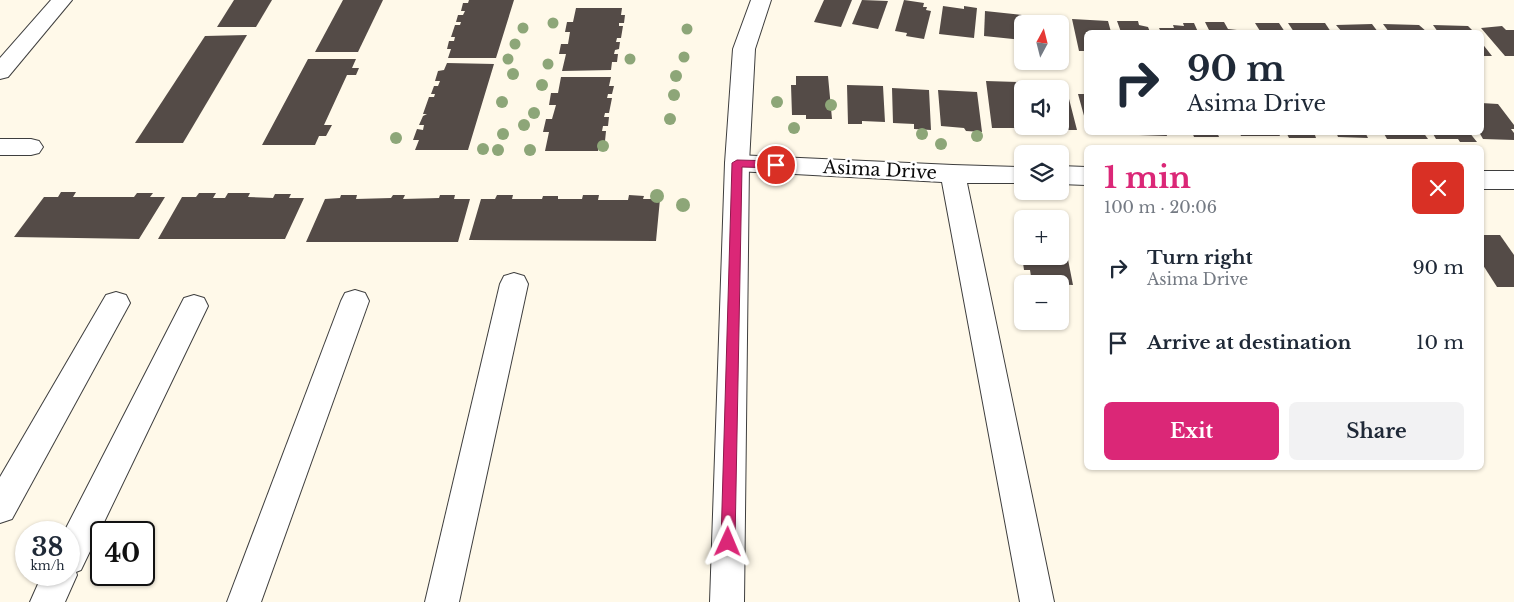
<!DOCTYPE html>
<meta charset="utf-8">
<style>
body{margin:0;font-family:"Libre Baskerville",serif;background:#f2f2f3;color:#1f2937;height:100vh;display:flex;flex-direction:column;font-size:19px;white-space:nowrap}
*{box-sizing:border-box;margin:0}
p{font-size:16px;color:#747a83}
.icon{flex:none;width:28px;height:28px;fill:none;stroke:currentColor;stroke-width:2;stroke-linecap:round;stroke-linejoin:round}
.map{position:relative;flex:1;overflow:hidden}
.panel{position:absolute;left:1084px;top:145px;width:400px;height:325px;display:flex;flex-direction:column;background:#fff;border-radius:8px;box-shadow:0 1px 4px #0004}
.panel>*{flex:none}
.banner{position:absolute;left:1084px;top:30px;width:400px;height:105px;border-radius:8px;box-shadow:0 1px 4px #0004;background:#fff;color:#1f2937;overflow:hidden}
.needle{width:32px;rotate:7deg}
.fabs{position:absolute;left:1014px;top:15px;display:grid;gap:10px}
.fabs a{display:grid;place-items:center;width:55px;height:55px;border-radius:8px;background:#fff;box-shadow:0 1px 4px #0004;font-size:25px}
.speed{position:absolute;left:15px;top:521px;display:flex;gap:10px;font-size:25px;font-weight:700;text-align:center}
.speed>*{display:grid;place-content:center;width:65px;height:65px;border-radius:50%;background:#fff;box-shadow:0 1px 4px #0004;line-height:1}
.speed small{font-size:12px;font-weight:400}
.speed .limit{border:2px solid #111;border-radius:8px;background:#fff;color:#111}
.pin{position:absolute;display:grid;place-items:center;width:42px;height:42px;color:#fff;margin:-21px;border:2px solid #fff;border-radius:50%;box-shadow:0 1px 5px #0007}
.me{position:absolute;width:55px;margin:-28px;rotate:1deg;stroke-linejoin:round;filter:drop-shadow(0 0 4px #0008)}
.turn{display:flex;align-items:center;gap:18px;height:105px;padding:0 20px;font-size:22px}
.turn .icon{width:65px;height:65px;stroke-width:2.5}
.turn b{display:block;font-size:35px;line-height:42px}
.round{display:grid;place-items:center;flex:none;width:52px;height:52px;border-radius:8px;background:#f2f2f3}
.summary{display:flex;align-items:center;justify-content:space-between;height:85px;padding:0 20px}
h1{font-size:30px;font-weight:700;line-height:38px;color:#db2777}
.cta{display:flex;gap:10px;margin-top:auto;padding:10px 20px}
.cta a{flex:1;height:58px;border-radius:8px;background:#db2777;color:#fff;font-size:20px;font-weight:700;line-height:58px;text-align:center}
.cta a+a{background:#f2f2f3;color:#1f2937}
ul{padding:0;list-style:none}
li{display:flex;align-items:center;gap:15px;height:75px;padding:0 20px}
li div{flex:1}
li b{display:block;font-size:19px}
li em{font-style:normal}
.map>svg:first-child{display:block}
</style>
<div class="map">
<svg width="1514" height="602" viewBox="0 0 1514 602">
<rect width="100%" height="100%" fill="#fff9e9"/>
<g fill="#544b47">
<polygon points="234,0 272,0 256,27 217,27"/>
<polygon points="343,0 383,0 358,52 315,52"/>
<polygon points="469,0 514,0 496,58 448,58 451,49 447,49 449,41 454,41 455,37 451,37 455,25 460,25 461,22 456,22 458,15 463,15 465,11 461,11 463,3 468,3"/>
<polygon points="824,0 852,0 841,27 814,22"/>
<polygon points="862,0 888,1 878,29 852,24"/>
<polygon points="904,0 924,3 923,7 927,7 926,10 931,11 924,39 906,36 907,33 895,31"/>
<polygon points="943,6 964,9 964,6 977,8 974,38 939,34"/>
<polygon points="576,8 622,8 621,15 625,15 624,23 619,23 619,26 623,26 621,38 617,38 616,42 620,42 619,49 615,50 614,54 618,54 617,62 612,62 611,70 562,71 566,54 559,54 561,44 568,44 570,32 565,32 567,22 573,22"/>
<polygon points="985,11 1022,15 1022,40 984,36"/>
<polygon points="1041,17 1060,18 1061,24 1030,24 1030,19 1042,20"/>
<polygon points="1072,19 1108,21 1111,32 1086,32 1086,51 1079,51"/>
<polygon points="1117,21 1138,21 1139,25 1148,27 1150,32 1121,32"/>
<polygon points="1205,22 1224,22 1228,29 1237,30 1238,32 1210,32"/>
<polygon points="1183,23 1194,23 1198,32 1161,32 1159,28 1174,28 1173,25 1184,26"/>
<polygon points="1255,23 1279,23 1285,32 1250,32 1249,31 1260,31"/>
<polygon points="1288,23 1325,23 1331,32 1294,32"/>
<polygon points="1372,24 1378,32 1342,32 1336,25"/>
<polygon points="1383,24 1419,25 1427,32 1389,32"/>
<polygon points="1433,25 1468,26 1474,32 1438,32"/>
<polygon points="1502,26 1506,30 1514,30 1514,56 1505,56 1481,28"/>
<polygon points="247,35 183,143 135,143 205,36"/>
<polygon points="1481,42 1492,56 1481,56"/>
<polygon points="308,59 356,59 352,68 359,68 356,75 347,75 324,125 332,125 326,136 319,136 315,145 262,145"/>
<polygon points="447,63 494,64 468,150 415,150 419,140 413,140 417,129 423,130 424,125 419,125 423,116 427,114 423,114 429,97 434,97 435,94 431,94 434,86 438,86 440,81 435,81 438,71 444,70"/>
<polygon points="796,76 828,76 832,119 806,119 806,115 792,115 791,85 796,85"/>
<polygon points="561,77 611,77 609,86 614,86 612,94 608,94 607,98 612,98 609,113 605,113 604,117 609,117 608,126 603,126 602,131 606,131 605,141 600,141 598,151 545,151 549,132 543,132 546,119 552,119 556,105 549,105 551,93 558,93"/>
<polygon points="986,81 1021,82 1022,126 1029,126 1029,128 992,128"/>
<polygon points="847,85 883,86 885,122 862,121 862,124 848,124"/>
<polygon points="892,88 929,90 931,130 914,129 914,124 893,123"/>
<polygon points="938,90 977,92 982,132 966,131 964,128 941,126"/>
<polygon points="1078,94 1086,94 1086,123"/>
<polygon points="1060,95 1068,95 1077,130 1065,130 1066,133 1038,131 1037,126 1060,126"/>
<polygon points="1481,103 1498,104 1514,125 1514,129 1511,129 1514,133 1514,140 1483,139 1479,132 1481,132"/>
<polygon points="1138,132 1166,132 1167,136 1139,135"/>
<polygon points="1192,132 1217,132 1219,137 1194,137"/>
<polygon points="1239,132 1278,132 1280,136 1241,136"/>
<polygon points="1286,132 1324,132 1325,135 1315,135 1316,138 1289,138"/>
<polygon points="1336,132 1365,132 1368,138 1338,137"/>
<polygon points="1383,132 1423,132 1428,139 1387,139"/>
<polygon points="1432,132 1469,132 1477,142 1460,142 1458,139 1436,139"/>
<polygon points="61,192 76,192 73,197 134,197 137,193 153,193 150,197 165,197 139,239 14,237 44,197 58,197"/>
<polygon points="199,193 216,193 213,198 225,198 228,193 250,193 248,197 273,198 275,194 291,194 289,198 304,198 285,239 158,239 182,197 196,197"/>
<polygon points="341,195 357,195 356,199 391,198 393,195 405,195 403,199 439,198 440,195 455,195 454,199 470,199 458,242 306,242 325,199 340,198"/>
<polygon points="497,195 513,195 512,199 542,199 543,196 558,196 558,199 582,199 583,195 599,195 598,200 628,200 629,195 644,196 643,199 660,199 656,241 469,240 481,199 495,199"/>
<polygon points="1017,227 1022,227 1022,255 1021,255"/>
<polygon points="1060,229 1062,229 1073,285 1032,283 1030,270 1024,270 1022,256 1060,256"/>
<polygon points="1481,235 1500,235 1514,255 1514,287 1497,287 1481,262"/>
</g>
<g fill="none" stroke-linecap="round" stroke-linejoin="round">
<g stroke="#3e3e3e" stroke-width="2">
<g id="minor">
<polygon points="51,0 72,0 8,77 0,79 0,58"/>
<polygon points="0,139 31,139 39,141 43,147 39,153 31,155 0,155"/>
<polygon points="737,155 953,165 1022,167 1022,183 967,183 1054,602 1020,602 942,182 737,171 728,169 725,163 728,157"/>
<polygon points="1060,166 1086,167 1086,185 1060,184"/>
<rect x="1481" y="171" width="33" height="18"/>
<polygon points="514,273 524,276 528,284 459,602 425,602 500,284 504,276"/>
<polygon points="355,290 365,293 369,301 261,602 227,602 341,301 345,293"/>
<polygon points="116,292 126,295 130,303 12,519 0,523 0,477 106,295"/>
<polygon points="194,295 204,298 208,306 81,570 76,572 77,575 65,602 30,602 42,575 69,575 69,532 64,532 184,298"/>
</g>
</g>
<g stroke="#3e3e3e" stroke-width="2">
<polygon id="tertiary" points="751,0 771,0 755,49 749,163 744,602 710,602 725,163 733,49"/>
</g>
<use href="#minor" fill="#fff" fill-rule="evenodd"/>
<use href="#tertiary" fill="#fff" fill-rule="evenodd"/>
</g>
<g fill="#8da678">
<circle cx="553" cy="23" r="5.5"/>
<circle cx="523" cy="28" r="5.5"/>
<circle cx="687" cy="29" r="5.5"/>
<circle cx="515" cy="44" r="5.5"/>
<circle cx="684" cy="57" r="5.5"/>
<circle cx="508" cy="59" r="5.5"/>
<circle cx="630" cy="59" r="5.5"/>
<circle cx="548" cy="64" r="5.5"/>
<circle cx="513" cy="74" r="6"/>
<circle cx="676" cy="76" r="6"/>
<circle cx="542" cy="85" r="6"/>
<circle cx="674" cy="95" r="6"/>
<circle cx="502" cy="102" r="6"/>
<circle cx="777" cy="102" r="6"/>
<circle cx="831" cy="105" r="6"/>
<circle cx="534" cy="113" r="6"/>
<circle cx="670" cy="119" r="6"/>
<circle cx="524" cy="125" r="6"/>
<circle cx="794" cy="128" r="6"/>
<circle cx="503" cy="134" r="6"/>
<circle cx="922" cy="134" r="6"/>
<circle cx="977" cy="136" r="6"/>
<circle cx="396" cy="138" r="6"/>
<circle cx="941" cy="144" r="6"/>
<circle cx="603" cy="146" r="6"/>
<circle cx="483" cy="149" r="6"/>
<circle cx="498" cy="150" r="6"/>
<circle cx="530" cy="150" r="6"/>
<circle cx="657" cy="196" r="7"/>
<circle cx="683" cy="205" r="7"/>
</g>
<polygon fill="#db2777" stroke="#8e194d" points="737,160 776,161 781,165 776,168 742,167 735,542 733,547 728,549 723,547 721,542 732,163"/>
<g text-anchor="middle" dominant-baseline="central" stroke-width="5" stroke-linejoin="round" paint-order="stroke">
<g font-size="18" fill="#0b0b0b" stroke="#fff">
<text transform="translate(880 170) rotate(3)">Asima Drive</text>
</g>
</g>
</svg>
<div class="fabs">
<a><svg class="needle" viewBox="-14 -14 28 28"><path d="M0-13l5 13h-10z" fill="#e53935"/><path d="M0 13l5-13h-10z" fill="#747a83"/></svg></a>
<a><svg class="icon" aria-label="sound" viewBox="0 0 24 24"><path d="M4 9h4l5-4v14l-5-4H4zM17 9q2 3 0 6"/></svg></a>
<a><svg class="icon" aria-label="layers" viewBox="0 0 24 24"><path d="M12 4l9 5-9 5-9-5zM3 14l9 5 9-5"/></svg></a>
<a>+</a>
<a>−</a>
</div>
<div class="speed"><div>38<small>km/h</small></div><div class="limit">40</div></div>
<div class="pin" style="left:776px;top:165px;background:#d93025"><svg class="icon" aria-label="arrive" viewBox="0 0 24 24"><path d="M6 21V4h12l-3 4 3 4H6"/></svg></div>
<svg class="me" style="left:728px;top:542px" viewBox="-20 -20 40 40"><path d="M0-17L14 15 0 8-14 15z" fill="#db2777" stroke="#fff" stroke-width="4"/></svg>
<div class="banner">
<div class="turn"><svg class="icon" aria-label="right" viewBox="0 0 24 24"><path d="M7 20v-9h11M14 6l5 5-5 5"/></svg><div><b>90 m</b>Asima Drive</div></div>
</div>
<section class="panel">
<div class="summary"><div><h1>1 min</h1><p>100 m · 20:06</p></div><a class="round" style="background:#d93025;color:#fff"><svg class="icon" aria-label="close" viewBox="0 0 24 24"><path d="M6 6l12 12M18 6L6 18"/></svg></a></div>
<ul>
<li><svg class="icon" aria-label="right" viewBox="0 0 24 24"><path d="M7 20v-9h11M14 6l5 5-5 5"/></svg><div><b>Turn right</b><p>Asima Drive</p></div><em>90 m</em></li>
<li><svg class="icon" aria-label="arrive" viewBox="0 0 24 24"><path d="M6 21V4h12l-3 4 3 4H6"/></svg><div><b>Arrive at destination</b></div><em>10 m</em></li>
</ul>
<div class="cta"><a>Exit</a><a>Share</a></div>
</section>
</div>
